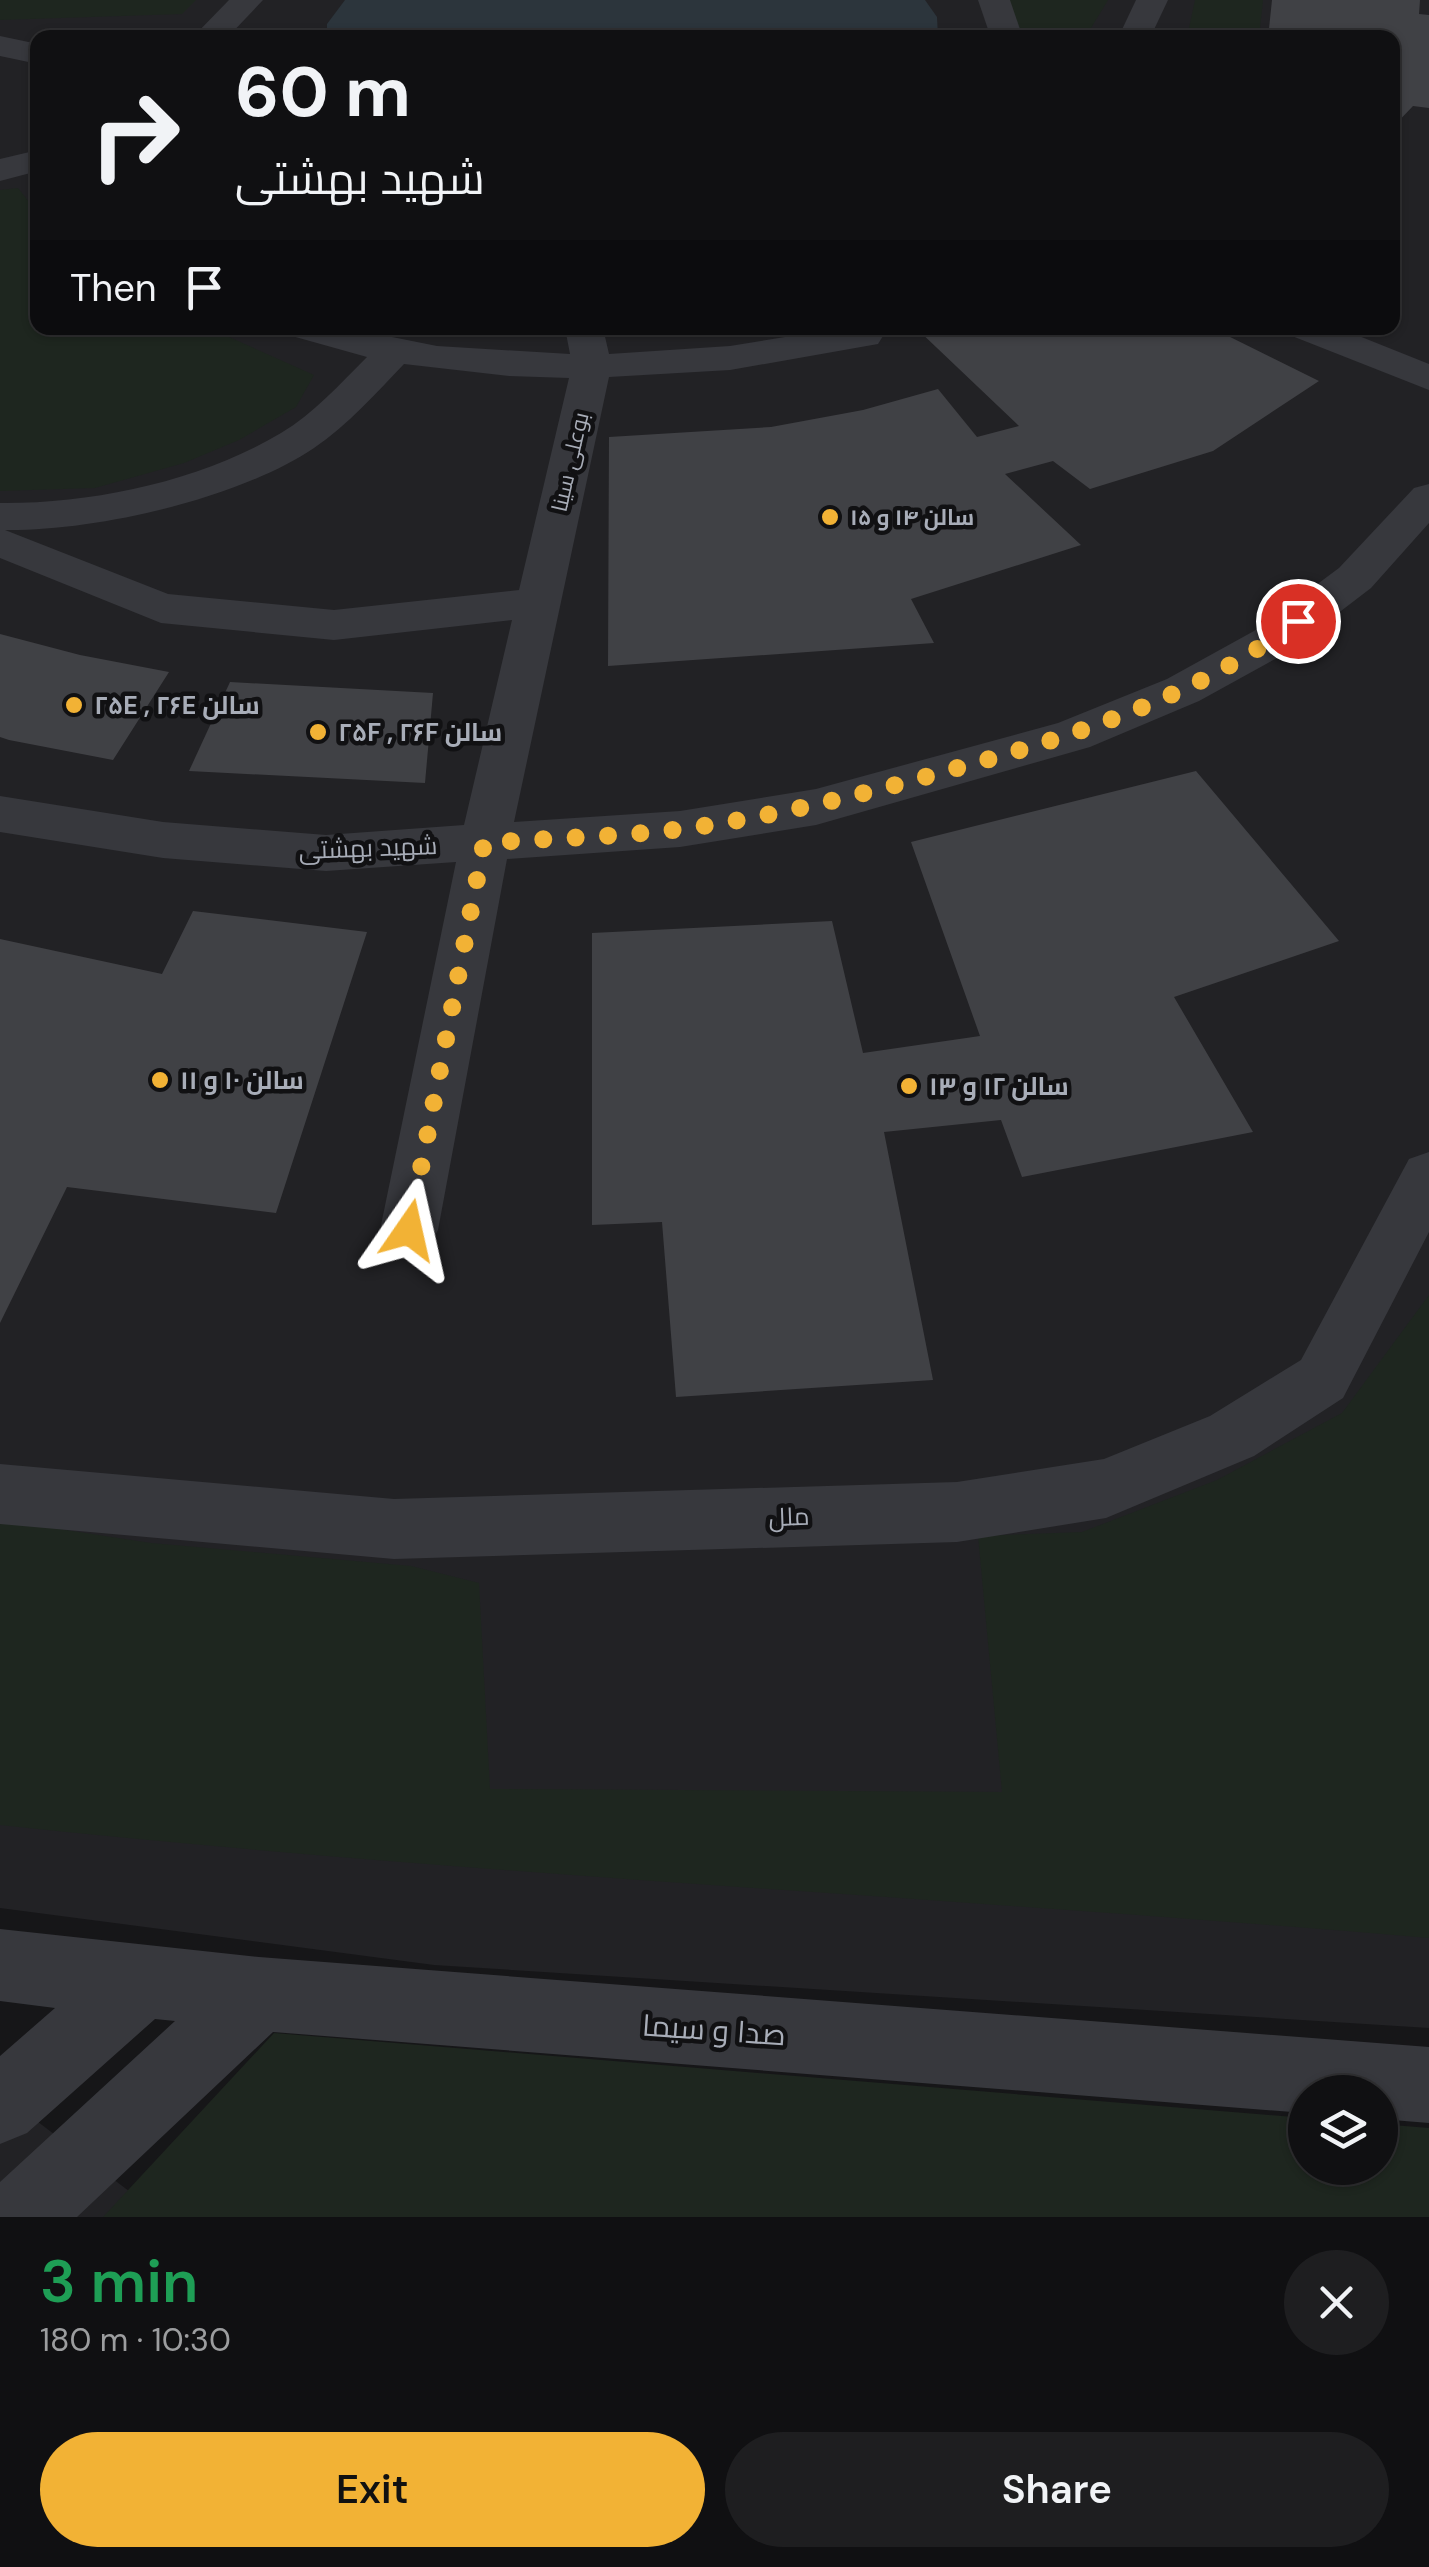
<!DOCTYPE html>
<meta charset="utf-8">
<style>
body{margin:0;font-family:"DM Sans",Cairo,sans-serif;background:#1e1e20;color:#f1f3f6;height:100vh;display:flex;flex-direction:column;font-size:38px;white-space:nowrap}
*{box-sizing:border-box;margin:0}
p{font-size:32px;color:#9c9d9f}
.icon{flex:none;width:55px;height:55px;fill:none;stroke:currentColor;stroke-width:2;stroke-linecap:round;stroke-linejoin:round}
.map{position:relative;height:2217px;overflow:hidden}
.panel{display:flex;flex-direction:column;background:#101012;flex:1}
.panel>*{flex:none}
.hud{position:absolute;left:30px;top:30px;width:1370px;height:305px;border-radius:20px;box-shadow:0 2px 8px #0004,0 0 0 2px #303032;background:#101012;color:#f1f3f6;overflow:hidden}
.tools{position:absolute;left:1288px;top:2075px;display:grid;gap:20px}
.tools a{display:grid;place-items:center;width:110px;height:110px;border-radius:50%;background:#101012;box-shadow:0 2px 8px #0004,0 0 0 2px #303032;font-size:50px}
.pin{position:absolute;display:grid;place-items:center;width:85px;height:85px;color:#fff;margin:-42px;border:5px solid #fff;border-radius:50%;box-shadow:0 2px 10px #0007}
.me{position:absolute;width:110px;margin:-55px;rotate:11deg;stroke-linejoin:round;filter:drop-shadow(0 0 8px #0008)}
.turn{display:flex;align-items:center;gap:35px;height:210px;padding:0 40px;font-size:45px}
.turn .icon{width:130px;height:130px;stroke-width:2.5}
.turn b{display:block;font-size:70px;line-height:85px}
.then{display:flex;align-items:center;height:95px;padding:0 40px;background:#0003;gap:20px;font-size:38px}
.round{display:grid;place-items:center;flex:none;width:105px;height:105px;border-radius:52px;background:#1e1e20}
.overview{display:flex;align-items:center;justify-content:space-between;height:170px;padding:0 40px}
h1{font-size:60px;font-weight:600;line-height:75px;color:#1e9e55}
.cta{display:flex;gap:20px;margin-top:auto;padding:20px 40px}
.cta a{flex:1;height:115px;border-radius:60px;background:#f2b235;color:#111;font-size:40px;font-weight:600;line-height:115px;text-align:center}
.cta a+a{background:#1e1e20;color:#f1f3f6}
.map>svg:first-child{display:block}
</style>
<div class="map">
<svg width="1429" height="2217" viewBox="0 0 1429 2217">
<rect width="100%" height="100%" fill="#161618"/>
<g fill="#222225" fill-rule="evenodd">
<path d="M0 0H1429V2028L434 1965 0 1908ZM38 38H1392V328H38Z"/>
<polygon points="0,2093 163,2217 0,2217"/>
</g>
<g fill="#1e261f">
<polygon points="0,0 196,0 182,14 0,20"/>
<polygon points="1003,0 1108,0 1085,38 1017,37"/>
<polygon points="1195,0 1263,0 1259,37 1194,37 1189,28"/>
<polygon points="18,188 37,212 38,328 209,328 314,375 296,407 239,440 184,463 95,488 0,491 0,190"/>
<path d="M1429 1295V1938C953 1897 475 1876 0 1825V1520L151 1543 411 1566 479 1583 490 1789 1002 1792 978 1536 1082 1532 1217 1480 1342 1413Z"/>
<polygon points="274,2033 1305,2118 1305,2168 1380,2168 1380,2124 1429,2128 1429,2217 103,2217"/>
</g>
<polygon fill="#2c353c" points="345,0 925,0 937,17 938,37 327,37 327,24"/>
<g fill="#404145">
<polygon points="1272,0 1420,0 1419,14 1429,15 1429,108 1413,106 1392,128 1392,38 1268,38"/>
<polygon points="916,328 1212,328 1319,381 1213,451 1090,489 1053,461 1005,474 1081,545 911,599 934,643 608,666 609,437 771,427 863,410 938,389 977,437 1019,426"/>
<polygon points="0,634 80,655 169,672 113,760 9,740 0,737"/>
<polygon points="230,682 433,693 425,783 189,771"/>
<polygon points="1196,771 1339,941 1174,997 1253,1132 1022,1177 1001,1120 884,1132 933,1380 676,1397 662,1222 592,1225 592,933 832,921 863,1053 980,1036 911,842"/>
<polygon points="193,911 367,932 276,1213 67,1187 0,1323 0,939 162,974"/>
</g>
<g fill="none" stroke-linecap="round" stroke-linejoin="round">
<g fill="#37383d" fill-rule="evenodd">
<polygon points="229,0 263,0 227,38 192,38"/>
<polygon points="978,0 1010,0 1023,38 991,38"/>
<polygon points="1136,0 1168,0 1150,38 1118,38"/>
<polygon points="0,36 38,44 38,64 0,56"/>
<polygon points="38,150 38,171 0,181 0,159"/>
<path d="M287 328H347L437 346 570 354 565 328H603L609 354 730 346 840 328H878L883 336 878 344 730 370 609 377 514 822 680 811 816 789 1058 723 1167 679 1254 631 1339 568 1414 488 1429 484V523L1371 588 1286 653 1199 701 1090 747 816 825 680 847 507 859 438 1230 429 1247 409 1255 389 1247 380 1230 456 862 326 871 163 858 0 832V796L163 822 326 835 464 825 512 620 334 640 161 623 0 558V503C92 504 201 481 281 433 313 414 340 384 367 357L292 336ZM404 364 509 376 569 378 519 590 334 610 168 594 5 530C97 531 238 499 314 448 348 425 376 393 404 364Z"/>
<polygon points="1287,328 1339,328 1429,364 1429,390 1292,336"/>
<polygon points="1429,1152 1429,1232 1343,1398 1254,1456 1106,1518 957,1542 394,1559 0,1524 0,1464 394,1499 957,1482 1104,1459 1210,1416 1301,1360 1409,1159"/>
<polygon points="0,1929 259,1957 1429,2047 1429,2123 1380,2119 1380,2092 1305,2092 1305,2113 273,2032 77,2217 0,2217 0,2182 175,2021 155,2019 27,2133 0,2144 0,2056 55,2008 0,2001"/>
</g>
</g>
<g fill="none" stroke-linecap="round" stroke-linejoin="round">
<path stroke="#f2b235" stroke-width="18" stroke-dasharray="0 32.4" d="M409 1230 484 843C550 838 617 837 682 829 771 817 857 796 943 772 1067 738 1194 699 1298 621"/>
</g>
<g fill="#f2b235" stroke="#111113" stroke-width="4">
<circle cx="830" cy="517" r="10"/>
<circle cx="74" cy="705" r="10"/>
<circle cx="318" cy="732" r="10"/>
<circle cx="160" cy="1080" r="10"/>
<circle cx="909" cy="1086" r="10"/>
</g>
<g text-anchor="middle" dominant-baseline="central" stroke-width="9" stroke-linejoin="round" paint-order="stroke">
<g font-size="22" fill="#a8adb8" stroke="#111113">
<text transform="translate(570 462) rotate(-77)">بوعلی سینا</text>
</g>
<g font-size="22" font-weight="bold" fill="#a8adb8" stroke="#111113" text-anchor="start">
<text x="850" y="517">سالن ۱۴ و ۱۵</text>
</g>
<g font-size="25" font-weight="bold" fill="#a8adb8" stroke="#111113" text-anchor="start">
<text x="94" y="705">۲۵E , ۲۶E سالن</text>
<text x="338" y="732">۲۵F , ۲۶F سالن</text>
<text x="180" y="1080">سالن ۱۰ و ۱۱</text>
<text x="929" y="1086">سالن ۱۲ و ۱۳</text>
</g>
<g font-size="25" fill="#a8adb8" stroke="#111113">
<text transform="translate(368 848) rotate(-2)">شهید بهشتی</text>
<text transform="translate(789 1517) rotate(-2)">ملل</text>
</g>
<g font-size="30" fill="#a8adb8" stroke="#111113">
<text transform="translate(714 2030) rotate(4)">صدا و سیما</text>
</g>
</g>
</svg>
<div class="tools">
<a><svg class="icon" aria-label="layers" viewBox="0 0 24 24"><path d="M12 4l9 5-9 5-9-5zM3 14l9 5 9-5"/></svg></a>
</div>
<div class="pin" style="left:1298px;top:621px;background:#d93025"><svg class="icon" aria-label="arrive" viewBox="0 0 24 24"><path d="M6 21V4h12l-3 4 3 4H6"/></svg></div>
<svg class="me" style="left:409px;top:1230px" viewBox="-20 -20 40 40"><path d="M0-17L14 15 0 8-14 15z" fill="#f2b235" stroke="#fff" stroke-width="4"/></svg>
<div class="hud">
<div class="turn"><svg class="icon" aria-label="right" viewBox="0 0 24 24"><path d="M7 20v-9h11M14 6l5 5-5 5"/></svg><div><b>60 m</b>شهید بهشتی</div></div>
<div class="then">Then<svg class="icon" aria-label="arrive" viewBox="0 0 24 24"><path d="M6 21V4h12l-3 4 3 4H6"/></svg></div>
</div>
</div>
<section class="panel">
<div class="overview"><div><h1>3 min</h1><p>180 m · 10:30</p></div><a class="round"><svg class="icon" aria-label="close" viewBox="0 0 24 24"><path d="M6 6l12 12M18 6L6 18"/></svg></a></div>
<div class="cta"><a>Exit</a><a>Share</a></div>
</section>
